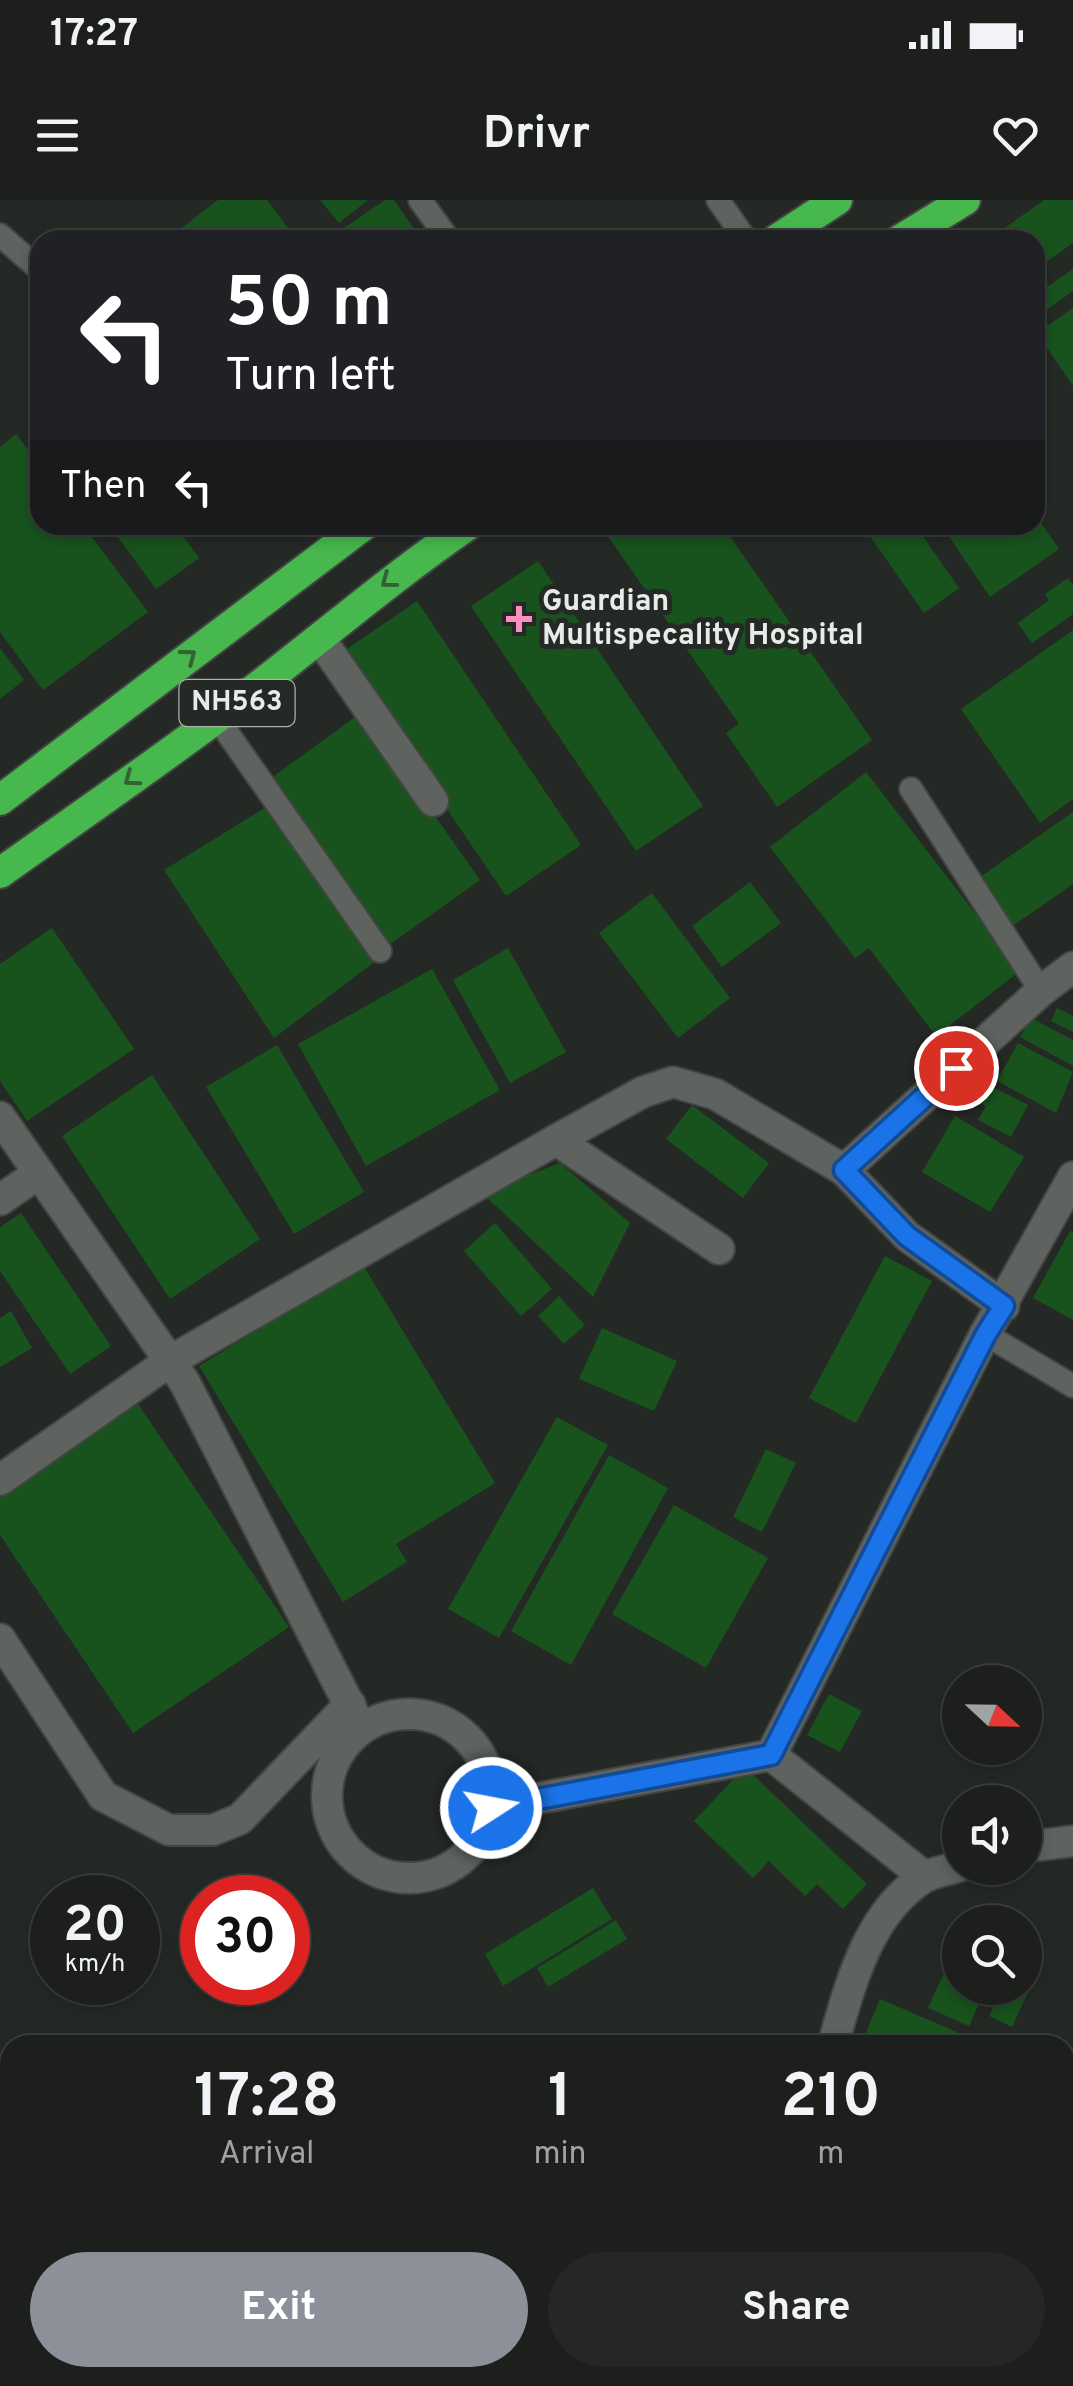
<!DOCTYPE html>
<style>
body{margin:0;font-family:Overpass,sans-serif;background:#252725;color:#f1f3f6;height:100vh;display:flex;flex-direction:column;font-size:38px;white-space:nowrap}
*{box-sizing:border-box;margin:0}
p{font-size:32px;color:#a0a2a3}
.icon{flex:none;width:55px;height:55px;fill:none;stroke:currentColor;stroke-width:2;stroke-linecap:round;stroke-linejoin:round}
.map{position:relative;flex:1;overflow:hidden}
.drawer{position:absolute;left:0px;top:1835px;width:1075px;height:352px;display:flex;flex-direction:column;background:#1c1f1c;border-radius:30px 30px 0 0;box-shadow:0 5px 15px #0003,0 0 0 2px #3a3d3b}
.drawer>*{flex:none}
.top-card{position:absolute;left:30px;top:30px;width:1015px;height:305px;border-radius:30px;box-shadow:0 5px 15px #0003,0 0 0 2px #3a3d3b;background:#202124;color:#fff;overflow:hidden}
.needle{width:65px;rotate:112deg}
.fabs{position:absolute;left:942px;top:1465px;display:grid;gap:20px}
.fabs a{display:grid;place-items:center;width:100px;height:100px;border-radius:50%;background:#1c1f1c;box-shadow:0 5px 15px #0003,0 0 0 2px #3a3d3b;font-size:50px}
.speed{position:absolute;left:30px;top:1675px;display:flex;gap:20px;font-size:50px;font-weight:700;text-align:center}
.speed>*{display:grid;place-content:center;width:130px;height:130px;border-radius:50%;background:#1c1f1c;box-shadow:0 5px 15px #0003,0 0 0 2px #3a3d3b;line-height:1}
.speed small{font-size:25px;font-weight:400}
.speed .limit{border:15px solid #d22;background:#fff;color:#111}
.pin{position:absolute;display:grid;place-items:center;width:85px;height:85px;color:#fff;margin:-42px;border:5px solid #fff;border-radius:50%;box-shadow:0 2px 10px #0007}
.me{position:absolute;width:110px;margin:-55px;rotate:79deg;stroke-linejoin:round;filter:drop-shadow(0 0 8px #0008)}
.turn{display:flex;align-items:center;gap:35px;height:210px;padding:0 30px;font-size:45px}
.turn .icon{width:130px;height:130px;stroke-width:2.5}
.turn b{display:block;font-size:70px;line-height:85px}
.then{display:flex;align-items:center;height:95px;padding:0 30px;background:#0003;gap:20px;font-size:38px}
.eta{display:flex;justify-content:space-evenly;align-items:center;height:170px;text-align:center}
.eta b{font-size:60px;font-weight:700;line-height:70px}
.primary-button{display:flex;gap:20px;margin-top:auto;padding:20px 30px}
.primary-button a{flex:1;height:115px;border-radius:60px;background:#8c9099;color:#fff;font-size:40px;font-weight:700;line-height:115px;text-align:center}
.primary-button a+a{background:#252725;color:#f1f3f6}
.status{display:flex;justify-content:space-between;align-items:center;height:70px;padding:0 50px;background:#1c1f1c;direction:ltr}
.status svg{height:28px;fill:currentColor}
header{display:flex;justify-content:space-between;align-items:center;height:130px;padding:0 30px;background:#1c1f1c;font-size:45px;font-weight:700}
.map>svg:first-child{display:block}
</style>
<div class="status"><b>17:27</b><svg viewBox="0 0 49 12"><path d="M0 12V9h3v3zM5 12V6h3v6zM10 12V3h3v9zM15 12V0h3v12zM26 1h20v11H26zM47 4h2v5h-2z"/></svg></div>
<header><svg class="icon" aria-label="menu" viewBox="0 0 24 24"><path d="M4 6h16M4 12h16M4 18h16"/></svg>Drivr<svg class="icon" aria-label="heart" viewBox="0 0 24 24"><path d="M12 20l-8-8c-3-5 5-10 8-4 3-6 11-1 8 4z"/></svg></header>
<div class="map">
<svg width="1073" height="2186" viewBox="0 0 1073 2186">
<rect width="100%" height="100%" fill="#252925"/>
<g fill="#18531d">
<polygon points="218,0 267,0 297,40 181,40 175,33"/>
<polygon points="320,0 368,0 339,23"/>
<polygon points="385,0 394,0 422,40 348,40 341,30"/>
<polygon points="1044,0 1073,0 1073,43 1035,70 1035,40 988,40"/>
<polygon points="1073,69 1073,91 1035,118 1035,95"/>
<polygon points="1073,108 1073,186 1037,133"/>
<polygon points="16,234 40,266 40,325 83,325 148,412 43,490 0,432 0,247"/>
<polygon points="1035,314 1059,349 990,397 941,325 1035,325"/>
<polygon points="109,325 175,325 199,358 156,389"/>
<polygon points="600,325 722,325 872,540 777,607 726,533 739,524"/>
<polygon points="862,325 915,325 959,388 924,413"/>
<polygon points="538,361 703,606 636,651 471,406"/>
<polygon points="1068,378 1073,385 1073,414 1032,443 1018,423 1049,400 1045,394"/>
<polygon points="417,401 581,645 506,696 341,453"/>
<polygon points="1073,430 1073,599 1040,623 961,509"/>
<polygon points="0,448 24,480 0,499"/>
<polygon points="362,512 480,680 389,745 270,579"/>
<polygon points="866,572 1020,771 936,836 869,748 855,758 770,647"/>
<polygon points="266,607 377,760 274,838 164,670"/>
<polygon points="1073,612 1073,684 1010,728 976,680"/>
<polygon points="750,682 781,723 722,767 692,726"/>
<polygon points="652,693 730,798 678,838 599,733"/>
<polygon points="52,728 134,849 27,921 0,881 0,764"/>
<polygon points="508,748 566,852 510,883 453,780"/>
<polygon points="432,769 500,890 366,966 298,844"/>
<polygon points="1057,808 1073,816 1073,832 1051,821"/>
<polygon points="1031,818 1073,840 1073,866 1020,837"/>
<polygon points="1018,843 1073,872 1056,913 997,881"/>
<polygon points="277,845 364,992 294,1034 206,887"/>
<polygon points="152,875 260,1039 170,1099 62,936"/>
<polygon points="989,885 1028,905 1011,937 978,920 986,906 980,903"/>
<polygon points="692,905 769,963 743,998 666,939"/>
<polygon points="955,916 1024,957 990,1012 922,972"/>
<polygon points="560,963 630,1023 593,1097 482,993"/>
<polygon points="21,1013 111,1146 70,1174 0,1071 0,1027"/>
<polygon points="495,1023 552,1089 521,1116 464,1051"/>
<polygon points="1070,1031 1073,1032 1073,1120 1033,1098"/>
<polygon points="885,1056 932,1081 856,1223 809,1198"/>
<polygon points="363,1065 495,1283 396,1344 407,1362 343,1402 199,1166"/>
<polygon points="559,1096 585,1125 564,1144 538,1116"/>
<polygon points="11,1111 32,1148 0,1167 0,1118"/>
<polygon points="602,1128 677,1161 654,1211 579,1179"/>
<polygon points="138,1204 289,1427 133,1533 0,1335 0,1297"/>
<polygon points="557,1217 608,1245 499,1438 448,1409"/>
<polygon points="766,1249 796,1263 762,1332 733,1317"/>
<polygon points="609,1255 668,1288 571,1465 511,1431"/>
<polygon points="674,1305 768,1358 706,1468 612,1414"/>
<polygon points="829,1494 862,1511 840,1552 807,1535"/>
<polygon points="745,1567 867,1684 843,1709 817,1684 805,1696 769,1661 753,1678 694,1621"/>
<polygon points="593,1688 612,1719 503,1786 485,1754"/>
<polygon points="996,1703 1018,1712 1014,1722 988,1722"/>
<polygon points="616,1720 627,1739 548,1787 537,1768"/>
<polygon points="957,1744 960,1788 986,1788 969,1826 928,1808"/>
<polygon points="1025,1772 1035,1777 1012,1827 989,1816 1002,1788 1025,1788"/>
<polygon points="880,1799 957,1832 952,1845 861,1845"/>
<polygon points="10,2065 10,2125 0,2122 0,2090"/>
<polygon points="0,2138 10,2142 10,2178 32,2178 28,2186 0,2186"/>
<polygon points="1065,2163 1073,2166 1073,2186 998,2186 1002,2178 1065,2178"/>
</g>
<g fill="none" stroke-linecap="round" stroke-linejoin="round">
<g stroke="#434543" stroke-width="26">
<g id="lane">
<polyline points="420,0 449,40"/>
<polyline points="718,0 746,40"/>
<polyline points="0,35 40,70"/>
<polyline points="217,518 380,751"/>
<polyline points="911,589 1041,791"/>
<polyline points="985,1134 1073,1186"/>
<polyline points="0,1990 6,1976 10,1978"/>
<polyline points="422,2178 439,2186"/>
</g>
</g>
<g stroke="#434543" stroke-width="34">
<g id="street">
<polyline points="320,439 433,601"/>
<polyline points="0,917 185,1183 361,1528"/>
<polyline points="556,940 719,1049"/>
<polyline points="844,970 907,1036 1004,1106"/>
<polyline points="0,1000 39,973"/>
<polyline points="0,1280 170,1161 556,940 643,892 673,882 715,894 844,970 1041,791 1073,767"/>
<polyline points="0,1439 103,1596 169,1630 213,1630 240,1619 350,1504"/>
<circle cx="409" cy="1596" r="82"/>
<polyline points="771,1555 925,1677"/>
<polyline points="491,1607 771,1555 985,1134 1073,977"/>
<polyline points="1025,1647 1073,1641"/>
<path d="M833 1845C850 1785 868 1713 923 1678 933 1672 948 1670 960 1666"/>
<polyline points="1065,2150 1073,2154"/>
</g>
</g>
<g stroke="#434543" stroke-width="34">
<g id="highway">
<polyline points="776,40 837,0"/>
<polyline points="900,40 965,0"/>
<polyline points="0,600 364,325"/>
<path d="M0 673C73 621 147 570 218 517 303 454 381 385 468 325"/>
</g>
</g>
<use href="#lane" stroke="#5f635f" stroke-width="22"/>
<use href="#street" stroke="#5f635f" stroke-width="30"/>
<use href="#highway" stroke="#47b84e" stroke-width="30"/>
</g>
<defs><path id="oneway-chevron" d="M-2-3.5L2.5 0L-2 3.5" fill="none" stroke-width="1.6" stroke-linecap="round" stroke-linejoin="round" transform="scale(2.5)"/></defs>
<g stroke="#336235">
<use href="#oneway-chevron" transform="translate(388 381) rotate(143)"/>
<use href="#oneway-chevron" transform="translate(189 456) rotate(-37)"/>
<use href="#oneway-chevron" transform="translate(131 579) rotate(144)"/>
</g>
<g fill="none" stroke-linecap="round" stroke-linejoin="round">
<g stroke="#114b97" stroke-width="25">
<polyline id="route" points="491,1608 771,1555 986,1134 1004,1106 907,1036 844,970 956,868"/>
</g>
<use href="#route" stroke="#1a73e8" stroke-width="18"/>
</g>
<path fill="#fe8ebd" stroke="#252925" stroke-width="4" d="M514 404h10v10h10v10h-10v10h-10v-10h-10v-10h10z"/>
<g text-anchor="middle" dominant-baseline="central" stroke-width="10" stroke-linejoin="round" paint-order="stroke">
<rect fill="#252925" stroke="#aeb1ae" stroke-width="2.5" x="179.5" y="480" width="115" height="46" rx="8"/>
<g font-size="28" font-weight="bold" fill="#e9ebe9">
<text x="237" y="503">NH563</text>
</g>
<g font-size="30" font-weight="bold" fill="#e9ebe9" stroke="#252925" text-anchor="start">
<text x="542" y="402">Guardian<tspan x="542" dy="34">Multispecality Hospital</tspan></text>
</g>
</g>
</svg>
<div class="fabs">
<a><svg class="needle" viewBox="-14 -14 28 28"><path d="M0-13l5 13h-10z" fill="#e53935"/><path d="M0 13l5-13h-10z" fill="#a0a2a3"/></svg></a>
<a><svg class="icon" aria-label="sound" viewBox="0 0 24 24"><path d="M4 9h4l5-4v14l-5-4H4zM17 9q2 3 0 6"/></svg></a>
<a><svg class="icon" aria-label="search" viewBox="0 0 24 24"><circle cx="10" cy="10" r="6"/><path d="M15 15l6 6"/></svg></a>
</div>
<div class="speed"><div>20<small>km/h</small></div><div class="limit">30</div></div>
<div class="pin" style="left:956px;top:868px;background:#d93025"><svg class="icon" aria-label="arrive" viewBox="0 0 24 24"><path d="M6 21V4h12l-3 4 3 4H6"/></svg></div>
<svg class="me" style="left:491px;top:1608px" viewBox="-20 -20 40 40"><circle r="17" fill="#1a73e8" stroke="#fff" stroke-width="3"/><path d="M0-11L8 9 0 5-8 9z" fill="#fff"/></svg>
<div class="top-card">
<div class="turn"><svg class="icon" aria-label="left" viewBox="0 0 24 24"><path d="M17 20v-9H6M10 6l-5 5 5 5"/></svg><div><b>50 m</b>Turn left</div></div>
<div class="then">Then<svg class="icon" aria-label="left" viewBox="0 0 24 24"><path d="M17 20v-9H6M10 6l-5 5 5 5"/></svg></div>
</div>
<section class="drawer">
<div class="eta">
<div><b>17:28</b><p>Arrival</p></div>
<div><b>1</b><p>min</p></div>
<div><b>210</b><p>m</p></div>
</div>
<div class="primary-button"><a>Exit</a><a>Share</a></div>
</section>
</div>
